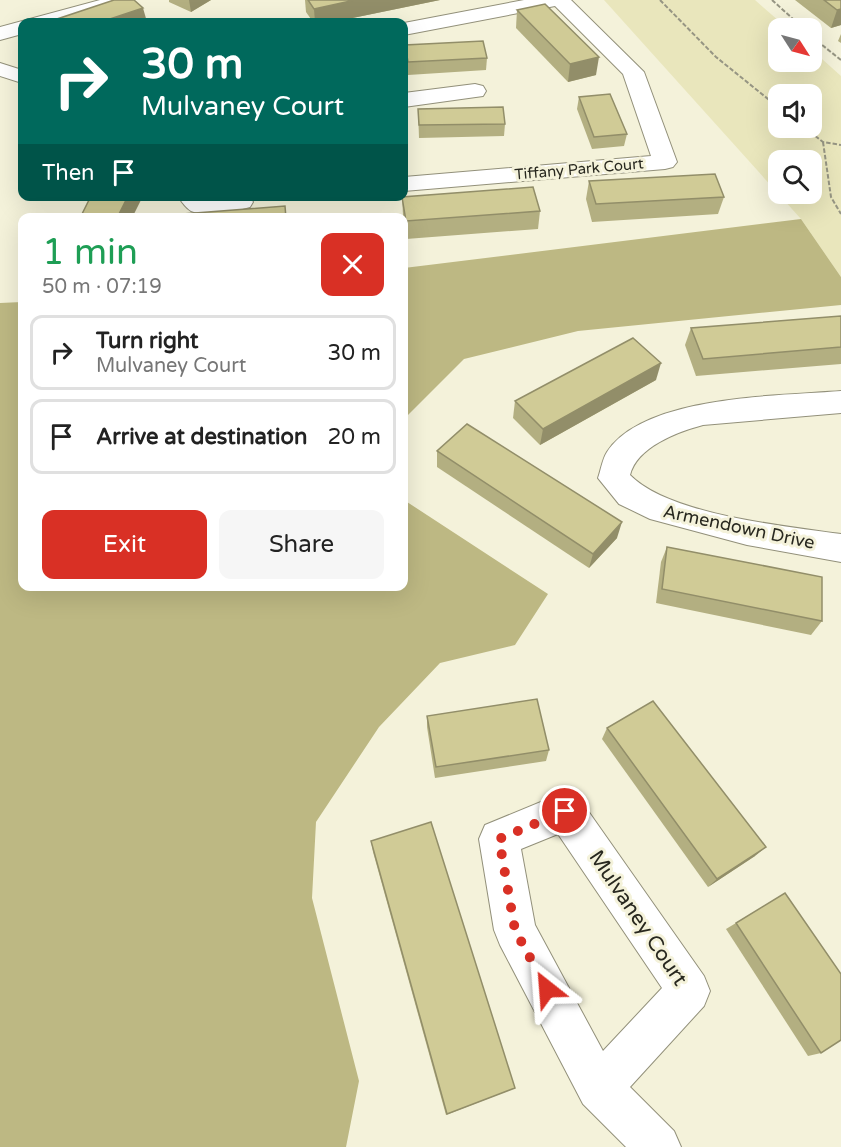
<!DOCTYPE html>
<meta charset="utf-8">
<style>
body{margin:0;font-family:"Varela Round",sans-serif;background:#f6f6f6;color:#222;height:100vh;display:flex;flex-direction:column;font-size:22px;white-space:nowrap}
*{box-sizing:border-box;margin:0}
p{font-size:20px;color:#767676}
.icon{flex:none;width:33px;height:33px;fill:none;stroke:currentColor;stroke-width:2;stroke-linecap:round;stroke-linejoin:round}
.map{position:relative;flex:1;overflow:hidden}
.side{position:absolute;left:18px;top:213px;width:390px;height:378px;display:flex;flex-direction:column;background:#fff;border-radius:12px;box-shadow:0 6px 24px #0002}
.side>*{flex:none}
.top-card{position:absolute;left:18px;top:18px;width:390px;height:183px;border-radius:12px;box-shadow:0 6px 24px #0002;background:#00695c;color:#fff;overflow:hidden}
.needle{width:39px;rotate:126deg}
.controls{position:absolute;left:768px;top:18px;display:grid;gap:12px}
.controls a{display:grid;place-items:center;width:54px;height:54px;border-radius:12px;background:#fff;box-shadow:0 6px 24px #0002;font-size:30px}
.pin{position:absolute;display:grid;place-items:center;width:51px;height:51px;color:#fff;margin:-26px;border:3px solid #fff;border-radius:50%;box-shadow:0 2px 6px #0007}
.me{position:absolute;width:66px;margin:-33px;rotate:332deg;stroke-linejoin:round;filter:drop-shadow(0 0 4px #0008)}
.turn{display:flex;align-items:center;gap:21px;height:126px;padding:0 24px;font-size:27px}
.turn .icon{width:78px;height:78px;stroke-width:2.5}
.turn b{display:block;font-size:42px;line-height:51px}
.then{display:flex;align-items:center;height:57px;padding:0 24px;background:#0003;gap:12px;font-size:22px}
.round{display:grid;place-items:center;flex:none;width:63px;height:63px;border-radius:12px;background:#f6f6f6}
.headline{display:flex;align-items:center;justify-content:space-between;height:102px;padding:0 24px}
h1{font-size:36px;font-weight:600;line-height:45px;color:#1e9e55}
.primary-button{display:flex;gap:12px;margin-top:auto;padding:12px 24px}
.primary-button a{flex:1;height:69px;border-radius:12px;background:#d93025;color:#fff;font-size:24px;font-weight:600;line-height:69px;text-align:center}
.primary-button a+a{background:#f6f6f6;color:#222}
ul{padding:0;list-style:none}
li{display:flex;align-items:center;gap:18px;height:75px;margin:0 12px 9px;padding:0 12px;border:3px solid #e0e0e0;border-radius:12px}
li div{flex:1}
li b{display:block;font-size:22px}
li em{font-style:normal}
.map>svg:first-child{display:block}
</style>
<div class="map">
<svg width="841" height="1147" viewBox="0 0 841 1147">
<rect width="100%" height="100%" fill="#f4f2da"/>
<path fill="#e9e6bc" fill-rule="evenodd" d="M604 0H755L787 28H778V62H812V50L841 76V277L801 219ZM778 94H812V128H778ZM778 160H812V194H778Z"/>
<g fill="#bdb883">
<polygon points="801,219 841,277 841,305 578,331 464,359 404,419 404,268"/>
<polygon points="22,302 22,586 404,586 404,500 548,594 515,645 440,663 379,727 316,822 312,898 359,1081 346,1147 0,1147 0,303"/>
</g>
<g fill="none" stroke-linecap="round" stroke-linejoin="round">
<g stroke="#92907a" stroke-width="2">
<g id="minor">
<polygon points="100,0 134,0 131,4 58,22 22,22 22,34 0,40 0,27"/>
<polygon points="524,0 571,0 644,72 677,162 673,167 665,169 404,191 404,177 651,156 623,74 555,6 404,35 404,23"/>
<polygon points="0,63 22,70 22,83 0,76"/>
<polygon points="475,84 483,86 486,91 483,96 404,107 404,93"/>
<path d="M178 196H249L253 202 250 207C238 211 202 216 191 211 186 208 181 201 178 196Z"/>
<path d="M841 391V413L703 425C677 432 637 447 630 475 669 515 785 526 841 534V562L747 545 650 519 619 504 598 478C601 470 602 460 607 452 644 395 780 396 841 391Z"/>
<path d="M565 792 579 798 704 976 710 991 704 1006 630 1087 674 1131 681 1147H626L583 1104 500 945 494 930 479 839 485 825ZM558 834 662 988 603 1051 535 925 521 849Z"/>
</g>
</g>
<g stroke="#969583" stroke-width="2" stroke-dasharray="4.5 2" stroke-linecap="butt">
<polyline points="660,0 716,57 778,107"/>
<polyline points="772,0 803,28"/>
<polyline points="812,37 841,60"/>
<polyline points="805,128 823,142 841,145"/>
<polyline points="823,142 831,197 841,214"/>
</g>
<use href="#minor" fill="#fff" fill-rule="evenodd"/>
</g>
<g fill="#b3af81">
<polygon points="169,0 211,0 191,12 169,2"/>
<polygon points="305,0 440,0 333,22 313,22 306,12"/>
<polygon points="795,0 841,0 841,25 831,28"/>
<polygon points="517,10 596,75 568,82 516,28"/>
<polygon points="841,34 841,43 838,41"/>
<polygon points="405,45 487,58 486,70 408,75 405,58"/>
<polygon points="579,97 627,134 624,146 592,149 577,109"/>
<polygon points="418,109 505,124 504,136 419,138"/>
<polygon points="589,181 724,197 718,214 592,222 586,199"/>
<polygon points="402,197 540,211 538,229 406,239 403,215"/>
<polygon points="841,316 841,364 696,376 685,345 691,328"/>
<polygon points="656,380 540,445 513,418 515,401"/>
<polygon points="437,451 617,538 589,568 437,467"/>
<polygon points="667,547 822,621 811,635 656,603 661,562"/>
<polygon points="427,716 549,750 546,761 435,778 427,727"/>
<polygon points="607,728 755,856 708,887 602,739"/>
<polygon points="371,841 515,1088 446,1115 373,852"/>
<polygon points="736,923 821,1053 808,1056 726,929"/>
</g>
<g fill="#928e69">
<polygon points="189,0 211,0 191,12"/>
<polygon points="355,0 440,0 333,22 315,22 314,9"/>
<polygon points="143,8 147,22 101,22"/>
<polygon points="841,9 841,25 831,28 837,10"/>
<polygon points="599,57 596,75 568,82 570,64"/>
<polygon points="128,196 143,196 132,218 117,218"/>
<polygon points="661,363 656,380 540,445 543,429"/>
<polygon points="622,522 617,538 589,568 593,554"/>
<polygon points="766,847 755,856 708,887 717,879"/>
</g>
<g fill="#d0cb96" stroke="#928e69" stroke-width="1.5">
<polygon points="114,0 134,0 143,8 101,22 53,22 51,21"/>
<polygon points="308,0 355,0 314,9"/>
<polygon points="824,0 841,0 841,9 837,10"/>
<polygon points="545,4 599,57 570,64 517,10"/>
<polygon points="483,41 487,58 408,62 405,45"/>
<polygon points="610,94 627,134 594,137 579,97"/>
<polygon points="503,107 505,124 419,125 418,109"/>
<polygon points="715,174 724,197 596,204 589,181"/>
<polygon points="533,187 540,211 406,221 402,197"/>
<polygon points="91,196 128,196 117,218 80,218"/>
<polygon points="285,206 286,218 170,218 170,215"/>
<polygon points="841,316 841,347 703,359 691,328"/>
<polygon points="633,338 661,363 543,429 515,401"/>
<polygon points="467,424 622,522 593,554 437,451"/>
<polygon points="667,547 822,577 822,621 662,589"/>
<polygon points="537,699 549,750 436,767 427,716"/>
<polygon points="653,701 766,847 717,879 607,728"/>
<polygon points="431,822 515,1088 447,1114 371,841"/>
<polygon points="785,893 841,974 841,1040 821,1053 736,923"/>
</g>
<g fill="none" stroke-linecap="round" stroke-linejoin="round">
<polyline stroke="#d93025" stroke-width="10" stroke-dasharray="0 18" points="547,989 515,930 499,839 565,811"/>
</g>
<g text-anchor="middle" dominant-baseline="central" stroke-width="6" stroke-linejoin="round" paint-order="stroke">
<g font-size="15" fill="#28281f" stroke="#f4f2da">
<text transform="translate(579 169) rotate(-5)">Tiffany Park Court</text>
</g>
<g font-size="18" fill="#28281f" stroke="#f4f2da">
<text transform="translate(739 527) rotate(12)">Armendown Drive</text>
</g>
<g font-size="21" fill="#28281f" stroke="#f4f2da">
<text transform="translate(638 918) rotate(56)">Mulvaney Court</text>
</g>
</g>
</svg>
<div class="controls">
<a><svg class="needle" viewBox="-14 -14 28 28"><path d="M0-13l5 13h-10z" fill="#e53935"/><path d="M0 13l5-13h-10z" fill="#767676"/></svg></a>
<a><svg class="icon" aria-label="sound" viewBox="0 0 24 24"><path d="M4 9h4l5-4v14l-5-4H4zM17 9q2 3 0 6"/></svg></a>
<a><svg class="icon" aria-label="search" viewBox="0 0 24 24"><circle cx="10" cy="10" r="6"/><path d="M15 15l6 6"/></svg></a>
</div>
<div class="pin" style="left:565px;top:811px;background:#d93025"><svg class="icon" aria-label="arrive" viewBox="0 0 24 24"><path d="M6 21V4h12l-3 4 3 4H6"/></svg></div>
<svg class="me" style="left:547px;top:989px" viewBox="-20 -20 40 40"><path d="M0-17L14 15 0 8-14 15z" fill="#d93025" stroke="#fff" stroke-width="4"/></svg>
<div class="top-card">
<div class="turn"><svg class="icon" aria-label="right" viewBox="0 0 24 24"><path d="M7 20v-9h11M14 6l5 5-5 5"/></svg><div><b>30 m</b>Mulvaney Court</div></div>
<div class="then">Then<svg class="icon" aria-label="arrive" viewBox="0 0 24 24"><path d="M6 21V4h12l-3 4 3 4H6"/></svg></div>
</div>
<section class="side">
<div class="headline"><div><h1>1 min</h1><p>50 m · 07:19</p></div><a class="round" style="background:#d93025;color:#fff"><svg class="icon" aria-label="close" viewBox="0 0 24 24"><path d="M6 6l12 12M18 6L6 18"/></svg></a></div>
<ul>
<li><svg class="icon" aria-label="right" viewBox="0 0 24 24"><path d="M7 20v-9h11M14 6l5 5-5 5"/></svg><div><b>Turn right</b><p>Mulvaney Court</p></div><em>30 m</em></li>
<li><svg class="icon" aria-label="arrive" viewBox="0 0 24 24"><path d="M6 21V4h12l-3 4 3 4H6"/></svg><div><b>Arrive at destination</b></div><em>20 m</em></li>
</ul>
<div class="primary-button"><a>Exit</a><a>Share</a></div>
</section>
</div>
